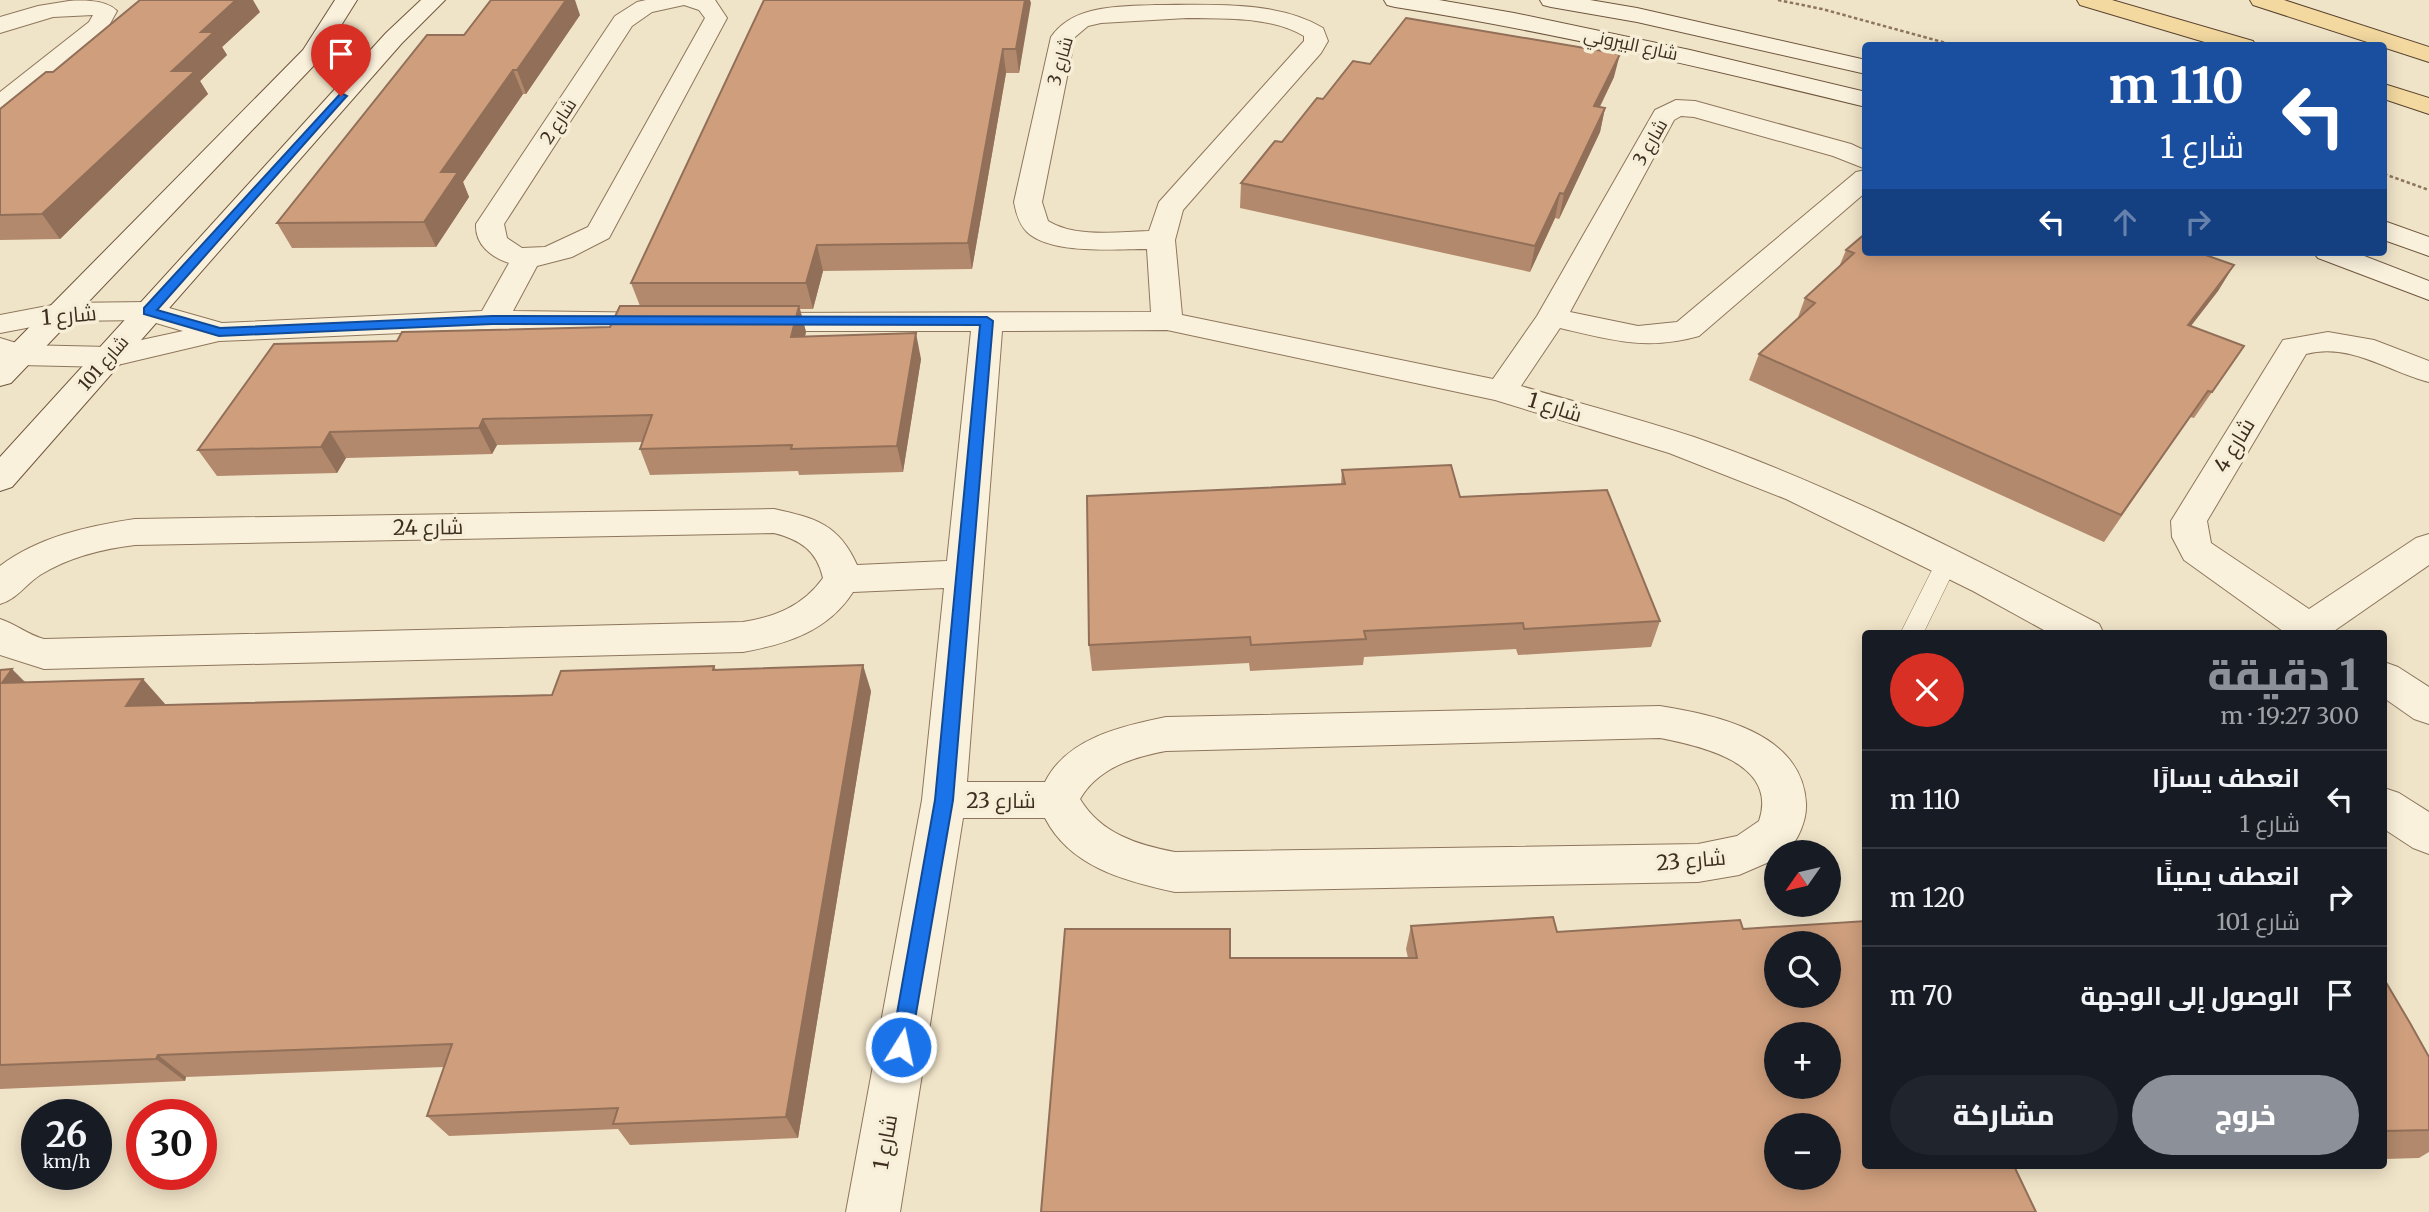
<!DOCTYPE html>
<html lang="ar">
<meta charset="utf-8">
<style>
body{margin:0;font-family:Merriweather,Cairo,serif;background:#20242c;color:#f1f3f6;direction:rtl;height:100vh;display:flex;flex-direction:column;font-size:26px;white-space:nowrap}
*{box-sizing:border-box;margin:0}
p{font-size:23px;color:#9ea1a6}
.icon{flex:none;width:38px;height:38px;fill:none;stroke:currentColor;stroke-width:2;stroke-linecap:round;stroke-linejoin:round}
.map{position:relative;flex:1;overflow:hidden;direction:ltr}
.details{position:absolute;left:1862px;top:630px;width:525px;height:539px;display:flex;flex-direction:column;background:#171b24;border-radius:7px;box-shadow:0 4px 18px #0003;direction:rtl}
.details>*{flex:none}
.hud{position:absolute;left:1862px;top:42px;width:525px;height:214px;border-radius:7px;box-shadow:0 4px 18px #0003;direction:rtl;background:#1a4fa0;color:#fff;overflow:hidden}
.needle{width:46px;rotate:236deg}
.controls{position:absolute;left:1764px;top:840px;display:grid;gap:14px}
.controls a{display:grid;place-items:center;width:77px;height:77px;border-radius:50%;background:#171b24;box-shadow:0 4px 18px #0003;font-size:35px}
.speed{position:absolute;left:21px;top:1099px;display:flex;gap:14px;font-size:35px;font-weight:700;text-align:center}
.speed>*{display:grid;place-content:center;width:91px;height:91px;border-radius:50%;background:#171b24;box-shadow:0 4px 18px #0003;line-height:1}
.speed small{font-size:18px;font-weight:400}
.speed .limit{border:10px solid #d22;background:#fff;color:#111}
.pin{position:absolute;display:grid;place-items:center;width:60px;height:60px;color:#fff;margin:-72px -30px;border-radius:50% 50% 50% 0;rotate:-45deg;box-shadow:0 0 7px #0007}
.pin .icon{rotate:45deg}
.me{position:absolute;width:77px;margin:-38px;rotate:10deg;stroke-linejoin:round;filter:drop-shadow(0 0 5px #0008)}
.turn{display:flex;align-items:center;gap:24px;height:147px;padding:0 28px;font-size:32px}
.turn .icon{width:91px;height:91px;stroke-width:2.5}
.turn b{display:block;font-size:49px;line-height:60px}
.lanes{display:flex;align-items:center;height:66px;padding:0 28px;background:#0003;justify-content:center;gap:35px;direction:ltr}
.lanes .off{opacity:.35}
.round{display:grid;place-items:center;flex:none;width:74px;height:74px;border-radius:37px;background:#20242c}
.overview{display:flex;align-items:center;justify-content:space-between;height:119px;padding:0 28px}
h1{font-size:42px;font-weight:800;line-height:52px;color:#8c9099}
.cta{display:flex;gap:14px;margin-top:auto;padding:14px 28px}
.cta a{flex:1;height:80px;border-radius:42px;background:#8c9099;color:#fff;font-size:28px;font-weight:800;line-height:80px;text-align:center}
.cta a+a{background:#20242c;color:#f1f3f6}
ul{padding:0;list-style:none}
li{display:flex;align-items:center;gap:21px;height:98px;padding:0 28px;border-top:2px solid #363941}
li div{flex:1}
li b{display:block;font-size:26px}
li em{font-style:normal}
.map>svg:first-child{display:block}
</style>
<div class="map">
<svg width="2429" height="1212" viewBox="0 0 2429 1212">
<rect width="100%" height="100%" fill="#f0e4c8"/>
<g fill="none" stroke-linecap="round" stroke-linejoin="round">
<g stroke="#8d765c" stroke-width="1">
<polygon id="lane" points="1947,554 1955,556 1958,562 1923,634 1900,634 1939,556"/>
</g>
<g stroke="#8d765c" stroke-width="2">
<g id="street">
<path d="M646 0H715L727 18 609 238 572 257 537 266 513 311 666 313 677 315 681 322 677 329 666 331 493 329 219 341 109 367 20 365 0 359V338L23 345 109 347 183 331 146 320 63 321 0 333V315L63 303 148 302 222 323 482 311 509 263C491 257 475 245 476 224L615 16 637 2ZM684 5 699 10 705 18 588 227 545 247 522 248 507 238 504 224 632 26 652 12Z"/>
<path d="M69 1C84 0 107 0 117 11L106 31 9 109 0 112V92L89 22 93 15 53 17 0 33V17L38 6Z"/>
<path d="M1155 5C1209 5 1276 0 1323 28L1328 41 1321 53 1183 210 1175 240 1182 315 1493 379 1537 316 1655 110 1676 100 1695 101 1851 144 1866 151V169L1833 156 1694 117 1681 116 1674 120 1570 312 1638 326 1677 322 1856 172 1866 170V192L1699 336C1647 351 1611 340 1560 328L1521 386C1578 403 1637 418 1694 437 1834 486 1968 555 2099 624L2104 634H2051L1973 591 1786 499 1669 453 1495 400 1167 330 1002 331 967 782H1045C1067 738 1122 726 1166 717L1660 706C1715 715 1802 732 1806 803 1807 820 1798 841 1786 852H1776V859L1739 875 1698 882 1175 892C1125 881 1070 867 1045 818H963L900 1212H846L922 800 944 588 853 592C828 631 787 644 743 652L44 669 0 655V619C16 624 28 635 44 639L743 622C775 617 803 606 823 578 817 551 801 540 774 533L135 545C102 549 69 557 40 575 25 585 17 599 0 604V566C38 537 88 526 135 519L774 509C815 518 839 524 857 565L947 561 971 331H751L740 329 736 322 740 315 751 313 1151 312 1147 249C1117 249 1051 255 1027 232 1019 224 1016 213 1014 202L1051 37C1074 4 1119 7 1155 5ZM1187 18C1225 19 1270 16 1304 36V41L1159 202 1149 231C1117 232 1076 238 1048 221L1042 202 1075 37 1088 26 1101 23ZM1660 738C1701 746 1779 763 1759 821L1737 836 1698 844 1175 852C1138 845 1101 834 1080 799 1098 768 1133 757 1166 751Z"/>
<path d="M2328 332 2374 340 2429 361V382C2389 372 2350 342 2306 354L2207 521 2211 543 2309 609 2416 538 2429 534V565L2334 631 2335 634H2287L2184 560 2172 537 2171 521 2283 340Z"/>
<polygon points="2384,662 2398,667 2429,687 2429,724 2414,719 2384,698"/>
<polygon points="2384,788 2399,793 2429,812 2429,854 2413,848 2384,829"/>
</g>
</g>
<g stroke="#6f573f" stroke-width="2">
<g id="secondary">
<polygon points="335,0 357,0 320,59 11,383 0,386 0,357 303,50"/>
<polygon points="421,0 445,0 402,43 12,487 0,491 0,457 386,33"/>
<path d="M1384 0H1439L1514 13 1690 50 1866 92V107C1709 69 1554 32 1395 7L1387 5Z"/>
<polygon points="1540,0 1590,0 1637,8 1866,60 1866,74 1637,22 1551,7 1543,5"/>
<polygon points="2384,221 2429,237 2429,256 2384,240"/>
<polygon points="2313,252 2354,252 2429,281 2429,300 2318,258"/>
</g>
</g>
<g stroke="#5b4430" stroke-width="2">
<g id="primary">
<polygon points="2077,0 2112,0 2253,41 2256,46 2218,46 2080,5"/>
<polygon points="2250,0 2284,0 2429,47 2429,62 2253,5"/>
<polygon points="2384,84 2429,98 2429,114 2384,99"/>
</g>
</g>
<g stroke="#8d765c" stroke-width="2.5" stroke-dasharray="3.5 2.5" stroke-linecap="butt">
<polyline points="1778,0 1822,9 1957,46"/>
<polyline points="2384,174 2429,190"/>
</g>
<use href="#lane" fill="#faf1dc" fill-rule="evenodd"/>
<use href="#street" fill="#faf1dc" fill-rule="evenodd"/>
<use href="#secondary" fill="#faf1dc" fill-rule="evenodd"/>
<use href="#primary" fill="#f3d9a0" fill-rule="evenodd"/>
</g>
<g fill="#b2896c">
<polygon points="764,0 1030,0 1019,73 1006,73 972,269 823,271 813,309 800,309 806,332 805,336 921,359 903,472 799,475 798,471 650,475 640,449 642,442 497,445 492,454 346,458 337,473 217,476 198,450 397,341 610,327 640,306 631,283"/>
<polygon points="260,12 222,47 227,55 200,81 208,94 60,239 0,240 0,109 53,72"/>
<polygon points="580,15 526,94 523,94 463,182 469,197 436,247 292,248 277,223 464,35"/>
<polygon points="1614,77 1600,107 1605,108 1600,132 1559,219 1555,218 1530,272 1240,208 1241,183 1323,99"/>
<polygon points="1846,250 2234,265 2218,291 2191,326 2244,346 2194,418 2190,417 2104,542 1749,380 1759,354 1797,320 1805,298 1839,267"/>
<polygon points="1342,470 1460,497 1660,621 1651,647 1518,655 1516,649 1364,657 1363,665 1250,671 1249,663 1092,671 1089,645 1341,484"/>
<polygon points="714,666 716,670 871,691 798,1138 630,1145 618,1129 449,1136 427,1116 444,1067 186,1077 185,1081 0,1089 0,670 26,682 166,705 552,695"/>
<polygon points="1411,926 1557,932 1743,929 1866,1166 1230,958 1408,958 1406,949"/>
<polygon points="2384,979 2429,1057 2429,1152 2419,1158 2384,1159"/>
</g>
<g fill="#916f58">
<polygon points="236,0 253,0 260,12 222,47 227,55 200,81 208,94 60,239 42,214 172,71 201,32"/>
<polygon points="566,0 575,0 580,15 526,94 517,70"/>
<polygon points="1025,0 1030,0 1031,3 1019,73 1016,49"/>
<polygon points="1003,49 1006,73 972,269 968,243"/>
<polygon points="1620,54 1614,77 1588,130 1594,106"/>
<polygon points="513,70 523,94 463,182 469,197 436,247 424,222 441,172"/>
<polygon points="1605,108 1600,132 1559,219 1564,194"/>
<polygon points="1560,193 1555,218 1530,272 1535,246"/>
<polygon points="817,245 823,271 813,309 806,283"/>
<polygon points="2234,265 2218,291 2172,350 2188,325"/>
<polygon points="799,306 806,332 798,363 791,337"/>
<polygon points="916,333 921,359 903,472 897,446"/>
<polygon points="483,419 497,445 492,454 479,428"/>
<polygon points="330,432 346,458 337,473 321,447"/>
<polygon points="863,665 871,691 798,1138 786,1117"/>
<polygon points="12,669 38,695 2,683"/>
<polygon points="143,679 166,705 126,706"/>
<polygon points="158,1055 186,1077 185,1081 156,1059"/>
</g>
<g fill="#cf9f7d" stroke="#916f58" stroke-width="2" fill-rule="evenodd">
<polygon points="140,0 236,0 201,32 214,32 172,71 195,71 42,214 0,215 0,109 46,72 53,72"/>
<polygon points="491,0 566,0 517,70 513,70 441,172 458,172 424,222 277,223 427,35 464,35"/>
<polygon points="764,0 1025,0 1016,49 1003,49 968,243 817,245 806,283 631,283"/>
<polygon points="1406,18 1620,54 1594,106 1605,108 1564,194 1560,193 1535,246 1241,183 1275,141 1282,142 1317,98 1323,99 1353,61 1370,64"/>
<polygon points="1866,233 1866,252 2197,252 2234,265 2188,325 2244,346 2212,392 2208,391 2121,515 1759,354 1815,303 1805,298 1854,253 1846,250"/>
<polygon points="620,306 799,306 791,337 916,333 897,446 791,449 792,445 640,449 652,415 483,419 479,428 330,432 321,447 198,450 274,344 397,341 402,332 610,327"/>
<polygon points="1451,465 1460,497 1607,490 1660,621 1524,629 1523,623 1364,631 1366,639 1251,645 1250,637 1089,645 1087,496 1345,484 1342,470"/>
<polygon points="863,665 786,1117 613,1124 618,1108 427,1116 452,1044 158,1055 156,1059 0,1065 0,670 12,669 2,683 143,679 126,706 552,695 561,671 714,666 713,670"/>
<path d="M1553 917 1557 932 1740 920 1743 929 1866 921V1166H2014L2036 1212H1041L1065 929H1230V958H1417L1411 926ZM1776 943H1829V996H1776ZM1776 1034H1829V1087H1776ZM1776 1125H1829V1178H1776Z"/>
<polygon points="2384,979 2410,1023 2429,1057 2429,1130 2384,1131"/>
</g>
<polygon fill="#1a73e8" stroke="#114b97" stroke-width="2" points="341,93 347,96 345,98 157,310 220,328 492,316 987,317 993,321 953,800 909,1054 901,1057 894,1054 891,1047 935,800 980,325 492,324 219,336 144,314 144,308"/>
<g text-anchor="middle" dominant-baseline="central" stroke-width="7" stroke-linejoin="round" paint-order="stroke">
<g font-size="18" fill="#3d2e20" stroke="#f7eed8">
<text transform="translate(1631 44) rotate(12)">شارع البيروني</text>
<text transform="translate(1060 61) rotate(-74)">شارع 3</text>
<text transform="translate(558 121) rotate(-57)">شارع 2</text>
<text transform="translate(1650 142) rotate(-60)">شارع 3</text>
<text transform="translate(103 363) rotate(-49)">شارع 101</text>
</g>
<g font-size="21" fill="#3d2e20" stroke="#f7eed8">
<text transform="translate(69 315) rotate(-5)">شارع 1</text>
<text transform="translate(1555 407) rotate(17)">شارع 1</text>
<text transform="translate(2234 445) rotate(-59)">شارع 4</text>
<text transform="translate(428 527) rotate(-1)">شارع 24</text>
<text x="1001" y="800">شارع 23</text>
<text transform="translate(1691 860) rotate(-5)">شارع 23</text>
<text transform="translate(885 1142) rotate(-80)">شارع 1</text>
</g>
</g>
</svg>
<div class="controls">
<a><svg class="needle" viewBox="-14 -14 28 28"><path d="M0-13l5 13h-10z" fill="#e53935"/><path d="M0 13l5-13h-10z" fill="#9ea1a6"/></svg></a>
<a><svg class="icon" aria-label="search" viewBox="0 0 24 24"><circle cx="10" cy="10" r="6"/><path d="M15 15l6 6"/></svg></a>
<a>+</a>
<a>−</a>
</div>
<div class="speed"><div>26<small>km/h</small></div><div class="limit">30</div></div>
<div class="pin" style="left:341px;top:96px;background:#d93025"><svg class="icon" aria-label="arrive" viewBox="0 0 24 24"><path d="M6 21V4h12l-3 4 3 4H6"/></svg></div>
<svg class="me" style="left:901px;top:1047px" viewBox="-20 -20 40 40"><circle r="17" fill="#1a73e8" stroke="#fff" stroke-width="3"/><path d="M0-11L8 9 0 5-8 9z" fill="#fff"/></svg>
<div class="hud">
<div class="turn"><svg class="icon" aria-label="left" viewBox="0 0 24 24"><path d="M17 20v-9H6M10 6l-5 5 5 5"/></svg><div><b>110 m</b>شارع 1</div></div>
<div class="lanes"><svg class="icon" aria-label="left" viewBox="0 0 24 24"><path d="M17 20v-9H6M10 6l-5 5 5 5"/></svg><svg class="icon off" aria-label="ahead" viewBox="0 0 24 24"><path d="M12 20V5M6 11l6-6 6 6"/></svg><svg class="icon off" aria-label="right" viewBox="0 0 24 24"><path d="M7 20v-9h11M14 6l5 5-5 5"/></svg></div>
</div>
<section class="details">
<div class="overview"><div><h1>1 دقيقة</h1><p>300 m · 19:27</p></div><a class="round" style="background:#d93025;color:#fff"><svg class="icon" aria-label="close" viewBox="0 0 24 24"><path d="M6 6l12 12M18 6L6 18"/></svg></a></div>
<ul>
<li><svg class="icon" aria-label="left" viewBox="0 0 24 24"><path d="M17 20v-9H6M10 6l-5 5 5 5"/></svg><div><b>انعطف يسارًا</b><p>شارع 1</p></div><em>110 m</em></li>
<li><svg class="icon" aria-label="right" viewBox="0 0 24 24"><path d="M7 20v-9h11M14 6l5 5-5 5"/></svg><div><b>انعطف يمينًا</b><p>شارع 101</p></div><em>120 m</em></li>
<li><svg class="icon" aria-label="arrive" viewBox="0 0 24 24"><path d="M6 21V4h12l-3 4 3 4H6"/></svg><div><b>الوصول إلى الوجهة</b></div><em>70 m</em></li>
</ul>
<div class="cta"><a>خروج</a><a>مشاركة</a></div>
</section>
</div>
